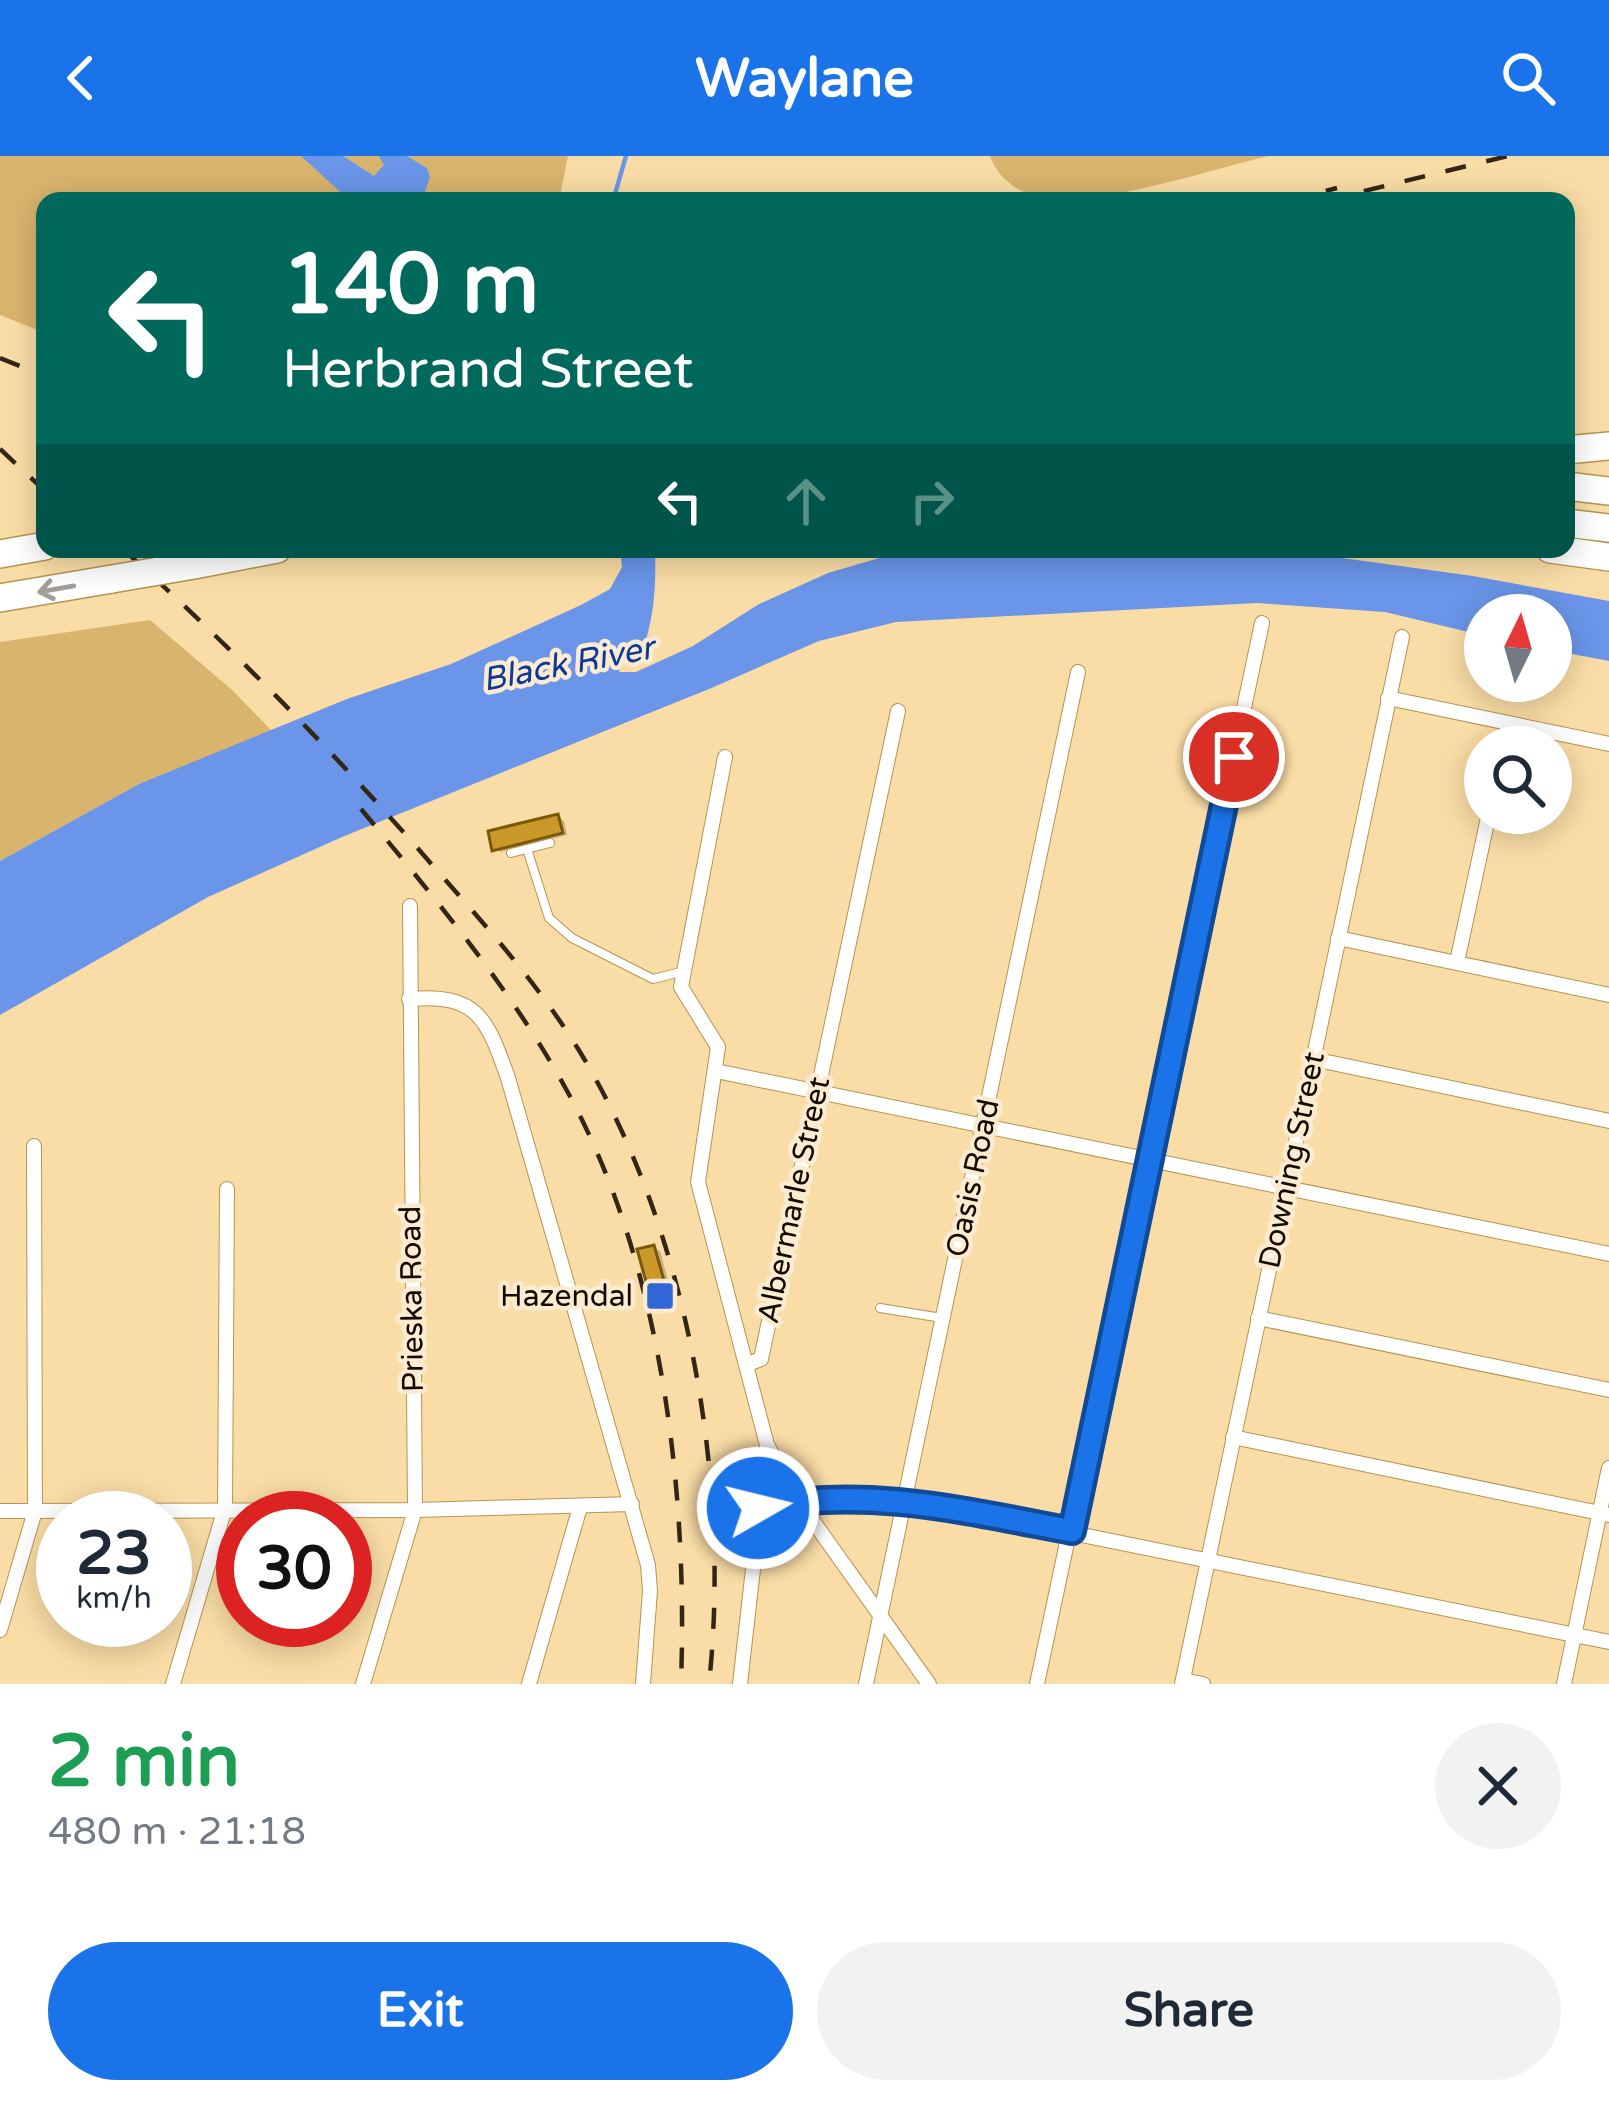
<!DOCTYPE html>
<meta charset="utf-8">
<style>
body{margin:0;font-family:"Varela Round",sans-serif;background:#f2f2f3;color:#1f2937;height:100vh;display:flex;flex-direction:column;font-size:45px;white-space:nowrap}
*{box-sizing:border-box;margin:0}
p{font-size:39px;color:#747a83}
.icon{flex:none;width:66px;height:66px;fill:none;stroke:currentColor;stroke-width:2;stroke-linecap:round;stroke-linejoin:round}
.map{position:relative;height:1528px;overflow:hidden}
.sheet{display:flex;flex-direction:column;background:#fff;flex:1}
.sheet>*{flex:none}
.guide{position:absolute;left:36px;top:36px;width:1539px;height:366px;border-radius:24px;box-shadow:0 6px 30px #0003;background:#00695c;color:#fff;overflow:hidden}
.needle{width:78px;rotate:5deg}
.buttons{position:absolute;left:1464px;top:438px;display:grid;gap:24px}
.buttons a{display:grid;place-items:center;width:108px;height:108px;border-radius:50%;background:#fff;box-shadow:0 6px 30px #0003;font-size:60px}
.speed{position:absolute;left:36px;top:1335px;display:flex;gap:24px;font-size:60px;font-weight:700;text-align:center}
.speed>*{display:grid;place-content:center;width:156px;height:156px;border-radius:50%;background:#fff;box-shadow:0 6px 30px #0003;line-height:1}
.speed small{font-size:30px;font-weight:400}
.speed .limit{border:18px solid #d22;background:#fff;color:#111}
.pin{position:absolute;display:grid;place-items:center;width:102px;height:102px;color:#fff;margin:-51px;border:6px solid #fff;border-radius:50%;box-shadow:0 3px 12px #0007}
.me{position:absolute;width:132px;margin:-66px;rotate:82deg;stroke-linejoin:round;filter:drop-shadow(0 0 9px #0008)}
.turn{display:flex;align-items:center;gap:42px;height:252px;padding:0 48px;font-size:54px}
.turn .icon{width:156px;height:156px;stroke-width:2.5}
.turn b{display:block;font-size:84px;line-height:102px}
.lanes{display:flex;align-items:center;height:114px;padding:0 48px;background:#0003;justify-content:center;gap:60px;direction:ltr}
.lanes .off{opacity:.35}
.round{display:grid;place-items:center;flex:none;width:126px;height:126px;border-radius:63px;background:#f2f2f3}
.head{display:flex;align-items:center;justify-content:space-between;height:204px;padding:0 48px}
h1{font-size:72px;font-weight:800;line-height:90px;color:#1e9e55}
.action{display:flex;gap:24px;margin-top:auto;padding:24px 48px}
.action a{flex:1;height:138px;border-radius:72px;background:#1a73e8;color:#fff;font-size:48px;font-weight:800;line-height:138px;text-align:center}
.action a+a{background:#f2f2f3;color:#1f2937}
header{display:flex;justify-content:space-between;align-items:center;height:156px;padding:0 48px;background:#1a73e8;color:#fff;font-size:54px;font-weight:800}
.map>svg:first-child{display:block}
</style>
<header><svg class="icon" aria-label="back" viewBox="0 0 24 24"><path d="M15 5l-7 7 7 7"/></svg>Waylane<svg class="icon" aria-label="search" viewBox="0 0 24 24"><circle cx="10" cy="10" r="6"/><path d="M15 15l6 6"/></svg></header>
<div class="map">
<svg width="1609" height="1528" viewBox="0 0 1609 1528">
<rect width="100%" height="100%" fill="#fadda6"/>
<g fill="#d9b46d">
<polygon points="0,0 568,0 559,45 45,45 45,177 0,159"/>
<path d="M990 0H1269C1209 14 1105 49 1047 43 1023 40 998 24 990 0Z"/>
<polygon points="150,464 231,533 272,575 139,628 0,705 0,486"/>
</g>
<g fill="#6a95e9">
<polygon points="301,0 343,0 374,20 384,9 379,0 407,0 427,12 430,21 422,45 350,45"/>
<path d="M620 393H655C656 425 655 453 646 484L623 496 619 516H636L693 490 759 448 828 417 910 393H1277L1473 420 1609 445V505L1551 494V459H1485V480L1385 456 1257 447 896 466 819 485 709 533 342 681 208 741 0 859V705L139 628 347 543 451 508 581 449 610 433 622 411Z"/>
</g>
<g fill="#0003">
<polygon points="558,661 564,665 567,679 501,696 495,693"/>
<polygon points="654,1092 660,1095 670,1131 657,1135 651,1131"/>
</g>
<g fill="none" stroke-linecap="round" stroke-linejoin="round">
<polyline stroke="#6a95e9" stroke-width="4.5" points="613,45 626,0"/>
</g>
<g fill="#ca9929" stroke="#795809" stroke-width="3">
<polygon points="558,658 563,677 492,695 488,675"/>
<polygon points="654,1089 665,1128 648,1133 637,1093"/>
</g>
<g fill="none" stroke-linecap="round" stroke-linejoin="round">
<g stroke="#b69450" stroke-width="10">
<g id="service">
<polyline points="527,693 549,762 572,782 653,823 681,816"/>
<polyline points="511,697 550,687"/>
<polyline points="880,1152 942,1162"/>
</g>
</g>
<g stroke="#b69450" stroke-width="16">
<g id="minor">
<polyline points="1388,542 1609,588"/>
<polyline points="1503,591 1509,567"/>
<polyline points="725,601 681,831 718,891 698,1026 767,1289 740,1528"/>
<polyline points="1338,782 1609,839"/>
<polyline points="1457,806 1489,657"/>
<path d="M409 843C478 837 487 863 508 922L648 1409 650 1435 643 1528"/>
<polyline points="1313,903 1609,965"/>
<polyline points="716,915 1609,1098"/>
<polyline points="1258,1162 1609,1234"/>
<polyline points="748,1208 761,1203 898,555"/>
<polyline points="1233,1281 1609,1359"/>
<polyline points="767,1289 798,1344 929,1528"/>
<polyline points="758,1351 798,1344 905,1343 1609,1486"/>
<polyline points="0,1355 415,1354 632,1348"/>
<polyline points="0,1474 35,1355 34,990"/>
<polyline points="1183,1524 1203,1528"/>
<polyline points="173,1528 225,1352 227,1033"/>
<polyline points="363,1528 415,1354 410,750"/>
<polyline points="529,1528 580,1351"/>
<polyline points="866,1528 1078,516"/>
<polyline points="1037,1528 1262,467"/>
<polyline points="1182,1528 1402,481"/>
<polyline points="1564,1528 1609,1312"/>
</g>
</g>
<g stroke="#b69450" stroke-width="30">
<g id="motorway">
<polyline points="1566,294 1609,290"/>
<polyline points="1566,330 1609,335"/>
<polyline points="1566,367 1609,372"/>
<polyline points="1550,393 1609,401"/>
<polyline points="0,398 45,390"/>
<polyline points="194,409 277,393"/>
<polyline points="0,442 112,423"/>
</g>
</g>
<use href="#service" stroke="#fff" stroke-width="8"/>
<use href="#minor" stroke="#fff" stroke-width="14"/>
<use href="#motorway" stroke="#fff" stroke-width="27"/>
<g stroke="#332616" stroke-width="4.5" stroke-dasharray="21 21" stroke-linecap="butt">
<polyline points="1285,45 1337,32"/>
<polyline points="1323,45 1508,0"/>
<polyline points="0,202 45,220"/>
<polyline points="0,293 45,335"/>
<path d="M123 393C233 493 336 598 434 711 486 770 539 829 580 896 688 1074 731 1323 709 1528"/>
<path d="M361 653C434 741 511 833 566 933 662 1107 688 1333 681 1528"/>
</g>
<g stroke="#b69450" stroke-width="30" stroke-linecap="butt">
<polyline id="motorway-bridge" points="112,423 194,409"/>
</g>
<use href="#motorway-bridge" stroke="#fff" stroke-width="27"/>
</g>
<defs><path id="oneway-shaft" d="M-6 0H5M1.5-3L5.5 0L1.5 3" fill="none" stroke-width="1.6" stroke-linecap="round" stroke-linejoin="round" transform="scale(3)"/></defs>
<use stroke="#a19d99" href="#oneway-shaft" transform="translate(56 433) rotate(170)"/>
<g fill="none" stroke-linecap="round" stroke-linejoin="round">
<g stroke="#114b97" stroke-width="30">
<path id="route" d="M758 1352C866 1330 966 1355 1072 1375L1234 601"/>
</g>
<use href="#route" stroke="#1a73e8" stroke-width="21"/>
</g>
<rect fill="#3166d5" stroke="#fbecd1" stroke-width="4.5" x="645" y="1125" width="30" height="30" rx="6"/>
<g text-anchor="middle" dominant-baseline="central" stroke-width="9" stroke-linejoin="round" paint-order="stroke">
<g font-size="30" fill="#140a00" stroke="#fbecd1">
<text transform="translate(1292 1004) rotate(-78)">Downing Street</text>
<text transform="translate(973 1022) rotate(-78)">Oasis Road</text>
<text transform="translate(794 1044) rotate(-78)">Albermarle Street</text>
<text transform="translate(412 1143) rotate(-91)">Prieska Road</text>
</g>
<g font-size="30" fill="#140a00" stroke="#fbecd1" text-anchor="end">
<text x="633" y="1140">Hazendal</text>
</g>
<g font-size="33" font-style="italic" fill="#0c3898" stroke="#fbecd1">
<text transform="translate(568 508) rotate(-11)">Black River</text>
</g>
</g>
</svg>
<div class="buttons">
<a><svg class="needle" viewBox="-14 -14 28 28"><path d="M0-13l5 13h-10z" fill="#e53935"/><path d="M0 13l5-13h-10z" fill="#747a83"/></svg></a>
<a><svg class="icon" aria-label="search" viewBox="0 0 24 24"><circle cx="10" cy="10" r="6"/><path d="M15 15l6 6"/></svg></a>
</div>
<div class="speed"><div>23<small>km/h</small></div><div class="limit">30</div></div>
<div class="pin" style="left:1234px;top:601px;background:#d93025"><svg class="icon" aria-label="arrive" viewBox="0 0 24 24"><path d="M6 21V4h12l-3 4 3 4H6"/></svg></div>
<svg class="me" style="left:758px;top:1352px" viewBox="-20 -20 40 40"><circle r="17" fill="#1a73e8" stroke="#fff" stroke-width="3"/><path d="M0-11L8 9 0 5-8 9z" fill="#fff"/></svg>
<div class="guide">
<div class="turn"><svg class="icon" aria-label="left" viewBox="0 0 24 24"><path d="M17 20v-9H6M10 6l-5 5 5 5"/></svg><div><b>140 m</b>Herbrand Street</div></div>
<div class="lanes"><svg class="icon" aria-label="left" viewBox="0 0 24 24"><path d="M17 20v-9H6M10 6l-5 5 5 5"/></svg><svg class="icon off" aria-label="ahead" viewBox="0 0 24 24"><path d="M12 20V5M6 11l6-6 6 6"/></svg><svg class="icon off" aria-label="right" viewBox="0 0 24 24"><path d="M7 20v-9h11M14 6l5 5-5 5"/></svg></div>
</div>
</div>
<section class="sheet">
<div class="head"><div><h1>2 min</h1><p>480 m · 21:18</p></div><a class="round"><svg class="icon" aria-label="close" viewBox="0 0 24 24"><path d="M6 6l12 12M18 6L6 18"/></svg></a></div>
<div class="action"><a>Exit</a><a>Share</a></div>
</section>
